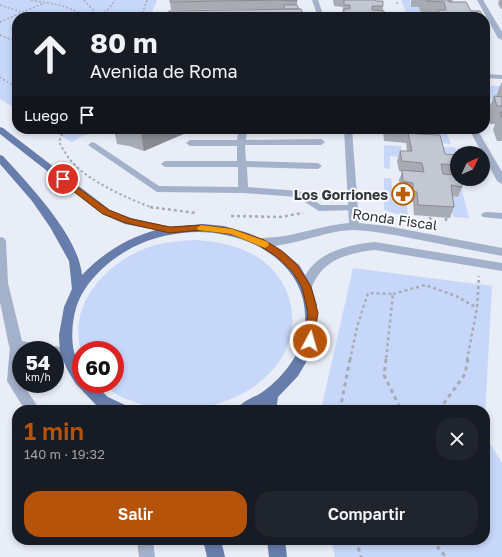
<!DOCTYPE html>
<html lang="es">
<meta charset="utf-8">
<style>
body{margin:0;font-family:"Golos Text",sans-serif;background:#20242c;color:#f1f3f6;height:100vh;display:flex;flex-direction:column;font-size:15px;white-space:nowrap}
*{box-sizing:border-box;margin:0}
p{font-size:13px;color:#9ea1a6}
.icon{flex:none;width:22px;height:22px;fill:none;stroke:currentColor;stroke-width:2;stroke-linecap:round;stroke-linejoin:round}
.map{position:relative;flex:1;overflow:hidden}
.drawer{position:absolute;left:12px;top:405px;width:478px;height:140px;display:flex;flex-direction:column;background:#171b24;border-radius:16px;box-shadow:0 2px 6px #0003}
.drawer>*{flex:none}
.hud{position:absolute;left:12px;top:12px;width:478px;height:122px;border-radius:16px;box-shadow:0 2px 6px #0003;background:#171b24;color:#f1f3f6;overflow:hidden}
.needle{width:26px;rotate:46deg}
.fabs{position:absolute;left:450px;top:146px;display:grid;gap:8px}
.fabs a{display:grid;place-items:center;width:40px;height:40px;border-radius:50%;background:#171b24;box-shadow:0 2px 6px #0003;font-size:20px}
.speed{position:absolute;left:12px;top:341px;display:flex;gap:8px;font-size:20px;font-weight:700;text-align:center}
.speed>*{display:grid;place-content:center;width:52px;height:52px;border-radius:50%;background:#171b24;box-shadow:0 2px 6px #0003;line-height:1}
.speed small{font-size:10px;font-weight:400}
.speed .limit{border:6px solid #d22;background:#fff;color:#111}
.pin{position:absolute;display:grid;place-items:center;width:34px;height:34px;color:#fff;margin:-17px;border:2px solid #fff;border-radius:50%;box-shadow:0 1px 4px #0007}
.me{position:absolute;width:44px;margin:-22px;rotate:6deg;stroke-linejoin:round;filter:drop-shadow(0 0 3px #0008)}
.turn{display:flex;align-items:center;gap:14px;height:84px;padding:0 12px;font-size:18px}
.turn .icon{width:52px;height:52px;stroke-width:2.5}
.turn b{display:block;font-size:28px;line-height:34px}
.then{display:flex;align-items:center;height:38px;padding:0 12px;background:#0003;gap:8px;font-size:15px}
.round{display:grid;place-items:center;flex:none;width:42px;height:42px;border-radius:16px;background:#20242c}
.overview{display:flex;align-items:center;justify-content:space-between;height:68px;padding:0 12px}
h1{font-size:24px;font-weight:600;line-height:30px;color:#b45309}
.primary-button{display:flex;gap:8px;margin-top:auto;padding:8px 12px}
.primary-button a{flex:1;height:46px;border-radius:16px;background:#b45309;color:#fff;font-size:16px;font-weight:600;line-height:46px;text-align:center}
.primary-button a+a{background:#20242c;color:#f1f3f6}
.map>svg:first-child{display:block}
</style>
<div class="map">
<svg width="502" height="557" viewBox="0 0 502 557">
<rect width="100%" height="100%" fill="#e8edf7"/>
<g fill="#c6d7f9">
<polygon points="0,0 157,0 150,17 17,17 17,109 0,99"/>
<polygon points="401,0 410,0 411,7 419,7 438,17 408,17"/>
<polygon points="485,86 502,86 502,99 489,99 494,112 485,112"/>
<polygon points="50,129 102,129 80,137 72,142"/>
<polygon points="416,129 445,129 451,144 418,142"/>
<polygon points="384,145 401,146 402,157 390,156 390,169 384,168"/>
<polygon points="440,147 455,147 457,155 457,179 459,179 469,218 453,217"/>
<polygon points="384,178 391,178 393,195 406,197 408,216 388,212 384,209"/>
<path d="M194 240C214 241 232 244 250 253 293 274 306 328 276 366 243 407 180 420 132 401 127 399 122 398 118 395 113 392 108 388 103 384H115V350H81C67 301 111 258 155 245 168 242 181 241 194 240Z"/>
<polygon points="353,268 492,286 485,416 485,410 321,410"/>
<polygon points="485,435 502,463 502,557 335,557 331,540 485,540"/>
</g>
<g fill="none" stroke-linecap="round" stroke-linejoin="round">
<g stroke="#a7abb3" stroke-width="1.5" stroke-dasharray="2 2" stroke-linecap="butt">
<path d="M31 0C40 2 50 3 59 5 71 8 87 18 99 15 107 13 111 6 115 0"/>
<polyline points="84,0 93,10 90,17"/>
<polyline points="397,4 398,0"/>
<polyline points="0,5 37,17"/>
<polyline points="141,17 147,0"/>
<polyline points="0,22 44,3"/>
<polyline points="0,35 17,42"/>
<polyline points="0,77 17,88"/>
</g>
<path stroke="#a7abb3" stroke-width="2" stroke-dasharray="2.5 2.5" stroke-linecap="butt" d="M64 129 59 142C63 149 67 157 73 163 90 182 129 199 153 208"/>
<g stroke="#a7abb3" stroke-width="2.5" stroke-dasharray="3 3" stroke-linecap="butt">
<polyline points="150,207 196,213"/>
<polyline points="231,216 280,217 303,213"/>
<polyline points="430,217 431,222"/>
<polyline points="446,218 446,222"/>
<polyline points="393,294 425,285 456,296 477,308"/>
<polyline points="350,360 357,327 368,293 393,294 386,360"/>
<polyline points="467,360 477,308 479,276"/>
</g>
<g stroke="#a7abb3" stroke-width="3" stroke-dasharray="4 4" stroke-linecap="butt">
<polyline points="386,359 384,375 401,410"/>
<polyline points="340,410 350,359"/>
<polyline points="439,410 465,374 468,359"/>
<polyline points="356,540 361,557"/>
<polyline points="432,540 446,557"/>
</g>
<g fill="#a4b1ca" fill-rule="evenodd">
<polygon points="239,129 247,129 246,140 321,139 325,142 321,145 245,145 246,161 318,163 322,166 318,169 247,167 248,187 299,191 321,205 354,205 359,208 357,210 319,211 297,197 243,193 157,192 88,145 92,142 95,143 159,186 238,187 238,167 165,167 161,164 165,161 237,161 237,146 190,146 186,143 190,140 237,140"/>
<polygon points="486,212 502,213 502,219 483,217 481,215 483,213"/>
<polygon points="16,341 20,342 22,346 20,380 40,410 25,410 7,381 10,346 12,342"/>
<polygon points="137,540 153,540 155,557 139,557"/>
</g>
<g fill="#a4b1ca" fill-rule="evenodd">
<polygon points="312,0 318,0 324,17 318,17"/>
<polygon points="477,0 483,0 502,32 502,40 498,38"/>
<polygon points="485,74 502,75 502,79 485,78"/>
<path d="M344 129H352L359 223 387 226 502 248V256C473 250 444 245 415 239 395 235 375 231 355 230 326 229 281 252 256 245L254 242 256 239C265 237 275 238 284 236 306 232 327 225 349 223Z"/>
<polygon points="469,129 477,129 502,172 502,184 497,181"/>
<polygon points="0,237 4,238 6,241 8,283 22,341 47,346 49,350 21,350 21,352 11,350 9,346 0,302"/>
<path d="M375 242 502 263V271L375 250C356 252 331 257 319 274 315 279 313 285 310 290L306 292 302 290 300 287C303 280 307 271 312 266 328 249 354 244 375 242Z"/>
<polygon points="55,346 73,350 75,354 73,358 68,360 55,358 55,350 49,350"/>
</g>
<g fill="#677dab" fill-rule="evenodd">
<path d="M0 127 3 128 110 210 131 218 171 227 203 224 224 226 248 233 267 241 284 252 299 265 311 285 317 305V327L313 346 308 359 298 376 278 397 276 410H262V408L258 410H237C241 401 253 398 261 393 280 380 298 359 303 336 319 264 243 225 182 233 152 236 125 248 103 268 91 279 81 292 76 308 72 322 71 338 74 352 75 358 80 363 81 369 82 373 81 379 81 384H94L108 397 125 405 127 410H105L98 407 76 384 68 371 60 353 59 335 64 307 72 289 69 261 50 227 32 201 0 164V155L3 156C30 186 78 235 82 275 103 253 127 238 156 230L125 224 102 214 0 134Z"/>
<polygon points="203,540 221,540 225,557 207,557"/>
<polygon points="267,540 285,540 287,557 269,557"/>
</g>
</g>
<g fill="#a7abb4">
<polygon points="297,0 297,5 283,9 171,10 170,2"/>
<polygon points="333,0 375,0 376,1 383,6 383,10 385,16 385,17 342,17 343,7 334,6"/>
<polygon points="411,0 453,0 452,2 484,17 422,17 419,7 411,7"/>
<polygon points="499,0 502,0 502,9 501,9 498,4"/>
<polygon points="485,21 489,28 485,39"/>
<polygon points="501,83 502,83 502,141 497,141 493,130 495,124 490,124 487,114 494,96 496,97"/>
<polygon points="114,129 195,129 144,151 129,146 117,144"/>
<polygon points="383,129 416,129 417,134 457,163 457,166 454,175 462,187 458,197 452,196 454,207 450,218 414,215 413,202 410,202 410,193 400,192 399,180 402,172 399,171 397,161 400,151 407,151 406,143 384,141"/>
</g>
<polygon fill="#888b92" points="150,129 195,129 144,151 141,133"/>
<g fill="#c2c7d1" stroke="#888b92">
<polygon points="170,0 297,0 297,1 279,0 170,2"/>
<polygon points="344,0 375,0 376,1 383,1 383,6 372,6 372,10 384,11 385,16 378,15 378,17 354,17 353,15 344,14 344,9 350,9 350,5 344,5"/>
<polygon points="426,0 449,0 449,2 466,2 471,11 480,11 484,17 453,17 452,15 440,15 438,10 446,10 444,2 426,1"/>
<polygon points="284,5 297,5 299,9 284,9"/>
<polygon points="301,9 304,17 168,17 169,11"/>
<polygon points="485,21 489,28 485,27"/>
<polygon points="494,96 502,97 502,106 497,106"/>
<polygon points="500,112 502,113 502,118"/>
<polygon points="130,129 150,129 141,133"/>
<polygon points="386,129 416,129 417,134 440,135 445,154 455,155 457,163 457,165 441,164 443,174 457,175 457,179 461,179 462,187 451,185 454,207 418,205 417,192 413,191 413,183 403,181 402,170 424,172 422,163 402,161 400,151 412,151 408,133 386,131"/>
</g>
<polygon fill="#b45309" stroke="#753606" points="63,177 109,210 131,219 170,227 202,225 232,229 264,240 282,251 298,266 311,287 318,313 313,344 310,345 306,344 305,341 308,313 302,287 292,271 276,256 257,244 231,234 202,230 170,233 126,223 103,214 60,181 60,178"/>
<polygon fill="#f59e0b" points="201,225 232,229 268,242 269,245 265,248 231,234 198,230 197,228"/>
<defs>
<g id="pharmacy-ring" transform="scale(1.15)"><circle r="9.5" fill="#f8fafe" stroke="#b95e02" stroke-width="1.5"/><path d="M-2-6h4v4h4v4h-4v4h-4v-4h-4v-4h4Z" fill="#b95e02"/></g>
</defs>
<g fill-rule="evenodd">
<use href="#pharmacy-ring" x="403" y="194"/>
</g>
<g text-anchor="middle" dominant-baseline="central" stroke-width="4" stroke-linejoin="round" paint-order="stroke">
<g font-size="14" font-weight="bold" fill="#333539" stroke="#f8fafe" text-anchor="end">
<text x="388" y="194">Los Gorriones</text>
</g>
<g font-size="14" fill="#333539" stroke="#f8fafe">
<text transform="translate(395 219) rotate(8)">Ronda Fiscal</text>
</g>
</g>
</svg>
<div class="fabs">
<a><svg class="needle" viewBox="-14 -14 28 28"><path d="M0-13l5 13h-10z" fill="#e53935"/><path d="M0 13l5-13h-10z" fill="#9ea1a6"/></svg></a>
</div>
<div class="speed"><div>54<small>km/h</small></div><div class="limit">60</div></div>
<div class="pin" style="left:63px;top:179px;background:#d93025"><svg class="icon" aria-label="arrive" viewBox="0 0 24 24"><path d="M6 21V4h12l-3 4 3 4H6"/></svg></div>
<svg class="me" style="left:310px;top:341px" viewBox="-20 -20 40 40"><circle r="17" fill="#b45309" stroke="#fff" stroke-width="3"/><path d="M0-11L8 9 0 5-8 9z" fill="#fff"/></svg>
<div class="hud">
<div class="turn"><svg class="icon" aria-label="ahead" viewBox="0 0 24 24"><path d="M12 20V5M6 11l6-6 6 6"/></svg><div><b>80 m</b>Avenida de Roma</div></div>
<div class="then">Luego<svg class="icon" aria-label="arrive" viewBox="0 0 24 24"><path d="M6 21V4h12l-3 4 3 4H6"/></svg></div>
</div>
<section class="drawer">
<div class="overview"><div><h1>1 min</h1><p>140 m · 19:32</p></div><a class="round"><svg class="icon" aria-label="close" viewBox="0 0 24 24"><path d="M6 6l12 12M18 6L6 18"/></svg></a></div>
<div class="primary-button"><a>Salir</a><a>Compartir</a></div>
</section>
</div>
